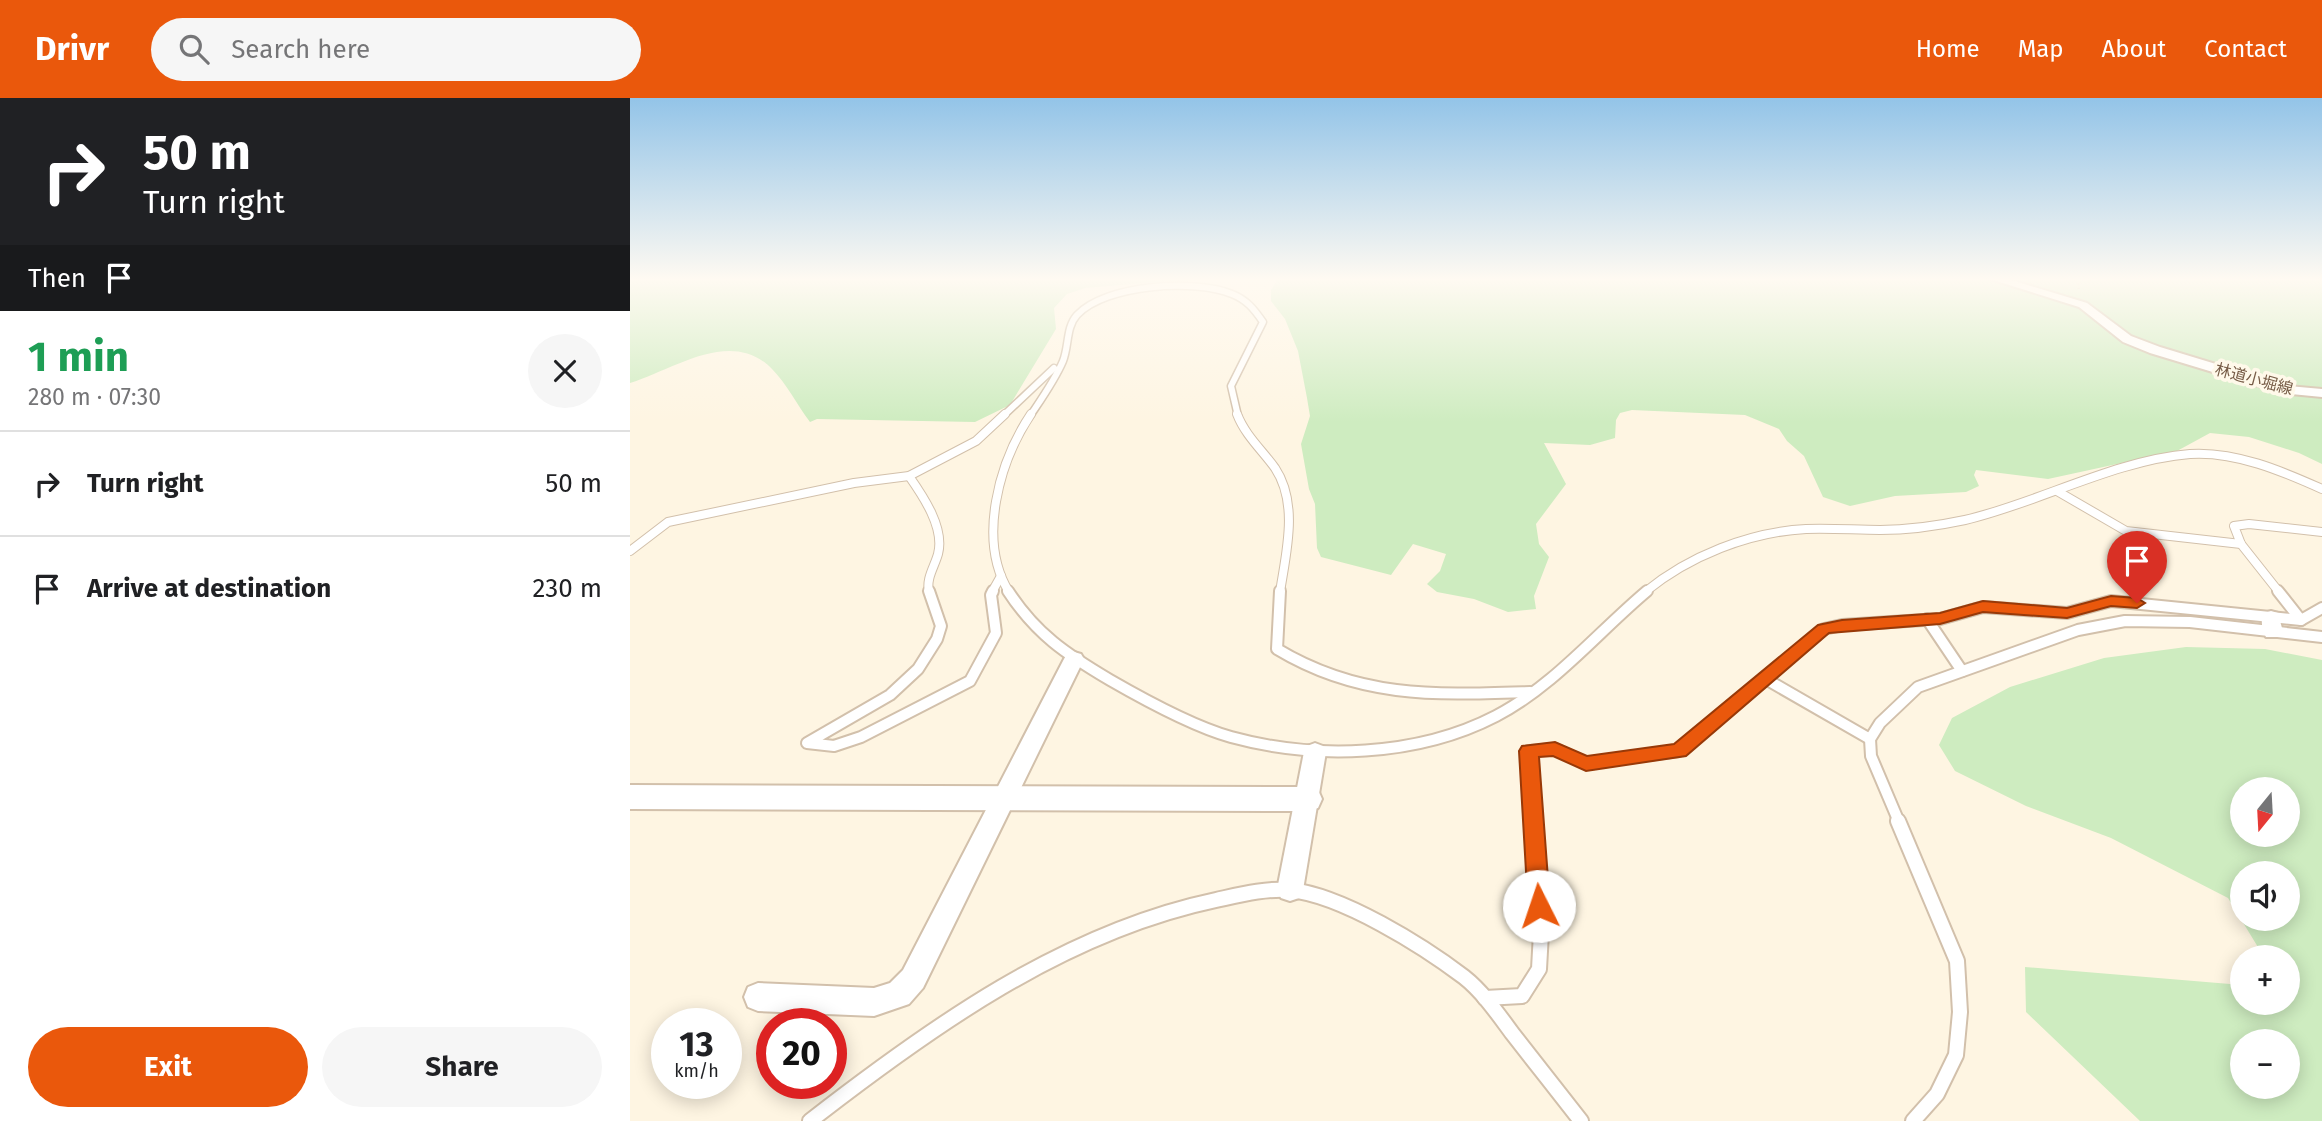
<!DOCTYPE html>
<meta charset="utf-8">
<style>
body{margin:0;font-family:"Fira Sans","Noto Sans JP",sans-serif;background:#f6f6f6;color:#202124;height:100vh;display:flex;flex-direction:column;font-size:26px;white-space:nowrap}
*{box-sizing:border-box;margin:0}
p{font-size:23px;color:#757577}
.icon{flex:none;width:38px;height:38px;fill:none;stroke:currentColor;stroke-width:2;stroke-linecap:round;stroke-linejoin:round}
.map{position:relative;flex:1;overflow:hidden}
.details{display:flex;flex-direction:column;background:#fff;width:630px}
.details>*{flex:none}
.hud{background:#202124;color:#fff;overflow:hidden}
.needle{width:46px;rotate:198deg}
.buttons{position:absolute;left:1600px;top:679px;display:grid;gap:14px}
.buttons a{display:grid;place-items:center;width:70px;height:70px;border-radius:50%;background:#fff;box-shadow:0 4px 18px #0003;font-size:35px}
.speed{position:absolute;left:21px;top:910px;display:flex;gap:14px;font-size:35px;font-weight:700;text-align:center}
.speed>*{display:grid;place-content:center;width:91px;height:91px;border-radius:50%;background:#fff;box-shadow:0 4px 18px #0003;line-height:1}
.speed small{font-size:18px;font-weight:400}
.speed .limit{border:10px solid #d22;background:#fff;color:#111}
.pin{position:absolute;display:grid;place-items:center;width:60px;height:60px;color:#fff;margin:-72px -30px;border-radius:50% 50% 50% 0;rotate:-45deg;box-shadow:0 0 7px #0007}
.pin .icon{rotate:45deg}
.me{position:absolute;width:77px;margin:-38px;rotate:356deg;stroke-linejoin:round;filter:drop-shadow(0 0 5px #0008)}
.turn{display:flex;align-items:center;gap:24px;height:147px;padding:0 28px;font-size:32px}
.turn .icon{width:91px;height:91px;stroke-width:2.5}
.turn b{display:block;font-size:49px;line-height:60px}
.then{display:flex;align-items:center;height:66px;padding:0 28px;background:#0003;gap:14px;font-size:26px}
.round{display:grid;place-items:center;flex:none;width:74px;height:74px;border-radius:37px;background:#f6f6f6}
.summary{display:flex;align-items:center;justify-content:space-between;height:119px;padding:0 28px}
h1{font-size:42px;font-weight:700;line-height:52px;color:#1e9e55}
.cta{display:flex;gap:14px;margin-top:auto;padding:14px 28px}
.cta a{flex:1;height:80px;border-radius:42px;background:#ea580c;color:#fff;font-size:28px;font-weight:700;line-height:80px;text-align:center}
.cta a+a{background:#f6f6f6;color:#202124}
ul{padding:0;list-style:none}
li{display:flex;align-items:center;gap:21px;height:105px;padding:0 28px;border-top:2px solid #e0e0e0}
li div{flex:1}
li b{display:block;font-size:26px}
li em{font-style:normal}
header{display:flex;align-items:center;gap:42px;box-sizing:border-box;height:98px;padding:0 35px;background:#ea580c;color:#fff}
header strong{font-size:33px}
nav{display:flex;gap:38px;margin-inline-start:auto;font-size:24px}
.search{width:490px;height:63px;background:#f6f6f6;display:flex;align-items:center;gap:18px;box-sizing:border-box;padding:0 24px;border-radius:38px;color:#757577;font-size:26px}
main{display:flex;flex:1;min-height:0}
.map>svg:first-child{display:block}
</style>
<header>
<strong>Drivr</strong>
<div class="search"><svg class="icon" aria-label="search" viewBox="0 0 24 24"><circle cx="10" cy="10" r="6"/><path d="M15 15l6 6"/></svg>Search here</div>
<nav><a>Home</a><a>Map</a><a>About</a><a>Contact</a></nav>
</header>
<main>
<section class="details">
<div class="hud">
<div class="turn"><svg class="icon" aria-label="right" viewBox="0 0 24 24"><path d="M7 20v-9h11M14 6l5 5-5 5"/></svg><div><b>50 m</b>Turn right</div></div>
<div class="then">Then<svg class="icon" aria-label="arrive" viewBox="0 0 24 24"><path d="M6 21V4h12l-3 4 3 4H6"/></svg></div>
</div>
<div class="summary"><div><h1>1 min</h1><p>280 m · 07:30</p></div><a class="round"><svg class="icon" aria-label="close" viewBox="0 0 24 24"><path d="M6 6l12 12M18 6L6 18"/></svg></a></div>
<ul>
<li><svg class="icon" aria-label="right" viewBox="0 0 24 24"><path d="M7 20v-9h11M14 6l5 5-5 5"/></svg><div><b>Turn right</b></div><em>50 m</em></li>
<li><svg class="icon" aria-label="arrive" viewBox="0 0 24 24"><path d="M6 21V4h12l-3 4 3 4H6"/></svg><div><b>Arrive at destination</b></div><em>230 m</em></li>
</ul>
<div class="cta"><a>Exit</a><a>Share</a></div>
</section>
<div class="map">
<svg width="1692" height="1023" viewBox="0 0 1692 1023">
<rect width="100%" height="100%" fill="#fef5e2"/>
<g fill="#ceecc0" fill-rule="evenodd">
<path d="M0 181H607L537 183 455 190 437 196 424 210 426 231 380 307 345 324 187 321 180 324C167 307 157 286 142 271 101 229 43 272 0 285Z"/>
<polygon points="645,181 1692,181 1692,366 1669,355 1619,339 1580,335 1547,353 1418,381 1346,372 1344,377 1349,388 1336,394 1265,398 1220,408 1193,399 1174,358 1157,343 1149,331 1115,317 1002,312 990,315 986,322 985,340 960,347 914,345 936,386 906,426 909,446 919,459 904,498 906,511 878,514 844,501 807,494 797,486 810,473 816,456 783,446 761,477 691,459 687,450 685,406 679,391 671,346 680,318 677,300 668,253 655,221 641,203 641,192 646,184"/>
<path d="M1556 549 1635 551 1692 562V1023H1510L1396 914 1395 869 1612 887V905H1657V859H1634L1598 800 1481 740 1396 708 1325 673 1309 647 1322 620 1380 589 1474 560ZM1612 691H1657V737H1612ZM1612 775H1657V821H1612ZM1612 943H1657V989H1612Z"/>
</g>
<g fill="none" stroke-linecap="round" stroke-linejoin="round">
<g stroke="#d2c0ab" stroke-width="9">
<g id="service-far3">
<polyline points="373,318 424,270"/>
<path d="M400 318C412 300 425 282 433 263 439 248 436 229 447 217 476 186 565 181 602 196 617 202 624 211 633 224L601 288 608 318"/>
</g>
</g>
<g stroke="#d2c0ab" stroke-width="10">
<g id="service-far2">
<path d="M607 316C615 337 632 352 645 370 669 406 656 455 650 494"/>
<path d="M279 378C293 398 315 430 308 456 304 470 296 480 299 494"/>
<polyline points="1427,393 1496,433 1611,446"/>
<polyline points="0,453 38,424 224,385 279,378 346,343 375,316"/>
<polyline points="362,494 371,478"/>
<path d="M379 494C347 442 369 364 401 316"/>
<path d="M1015 494C1059 458 1119 434 1176 431 1201 430 1226 432 1250 432 1279 432 1307 428 1335 422 1408 405 1485 362 1560 356 1605 353 1652 373 1692 391"/>
<polyline points="1649,494 1611,446 1604,428 1619,426 1692,434"/>
</g>
</g>
<g stroke="#d2c0ab" stroke-width="14">
<g id="service-far1">
<polyline points="299,493 311,528 307,541 288,571 260,597 177,645 204,648 231,639 340,583 366,535 361,497 363,493"/>
<path d="M378 493C406 536 436 556 480 582 513 601 565 629 601 639 685 662 787 659 866 618 924 588 968 534 1017 493"/>
<path d="M650 493 647 551C730 601 807 597 900 594"/>
<polyline points="1648,493 1671,522"/>
<polyline points="1297,521 1332,573"/>
<polyline points="1134,580 1240,641"/>
<polyline points="904,724 899,653 925,651 956,665 1049,653 1194,531 1212,527 1310,521 1353,509 1437,515 1481,503 1671,522 1692,510"/>
<polyline points="1269,724 1241,658 1240,641 1250,625 1288,589 1448,532 1495,523 1560,524 1692,539"/>
</g>
</g>
<g stroke="#d2c0ab" stroke-width="18">
<g id="service">
<polyline points="1268,723 1327,863 1330,914 1326,957 1307,996 1283,1023"/>
<polyline points="855,900 892,898 909,871 911,835 904,723"/>
<path d="M180 1023C301 929 434 834 586 802 609 797 636 790 660 792 712 797 793 848 834 879 853 894 868 916 882 935 905 964 928 994 951 1023"/>
</g>
</g>
<g stroke="#d2c0ab" stroke-width="4">
<g id="minor">
<polygon points="1360,181 1378,181 1457,205 1501,238 1530,249 1658,288 1692,291 1692,299 1652,295 1520,255 1493,244 1449,209"/>
<path d="M1641 513 1648 515 1653 534 1650 539H1636C1632 532 1630 521 1634 515Z"/>
<polygon points="444,554 451,556 454,561 293,890 279,906 244,918 128,913 118,909 114,899 118,889 128,885 244,890 260,885 273,872 434,561 437,556"/>
<polygon points="685,645 693,648 696,654 673,792 669,800 660,803 651,800 647,792 674,654 677,648"/>
</g>
</g>
<g stroke="#d2c0ab" stroke-width="4">
<polygon id="tertiary" points="0,687 677,689 688,692 692,701 688,710 677,713 0,711"/>
</g>
<polyline stroke="#dab99b" stroke-width="2.5" stroke-dasharray="1 3.5" stroke-linecap="butt" points="1447,181 1449,191"/>
<use href="#service-far3" stroke="#fff" stroke-width="6"/>
<use href="#service-far2" stroke="#fff" stroke-width="8"/>
<use href="#service-far1" stroke="#fff" stroke-width="10"/>
<use href="#service" stroke="#fff" stroke-width="14"/>
<use href="#minor" fill="#fff" fill-rule="evenodd"/>
<use href="#tertiary" fill="#fff" fill-rule="evenodd"/>
</g>
<linearGradient id="sky" x2="0" y2="1"><stop stop-color="#93c4e8"/><stop offset="0.56" stop-color="#fffaf2"/><stop offset="1" stop-color="#fffaf2" stop-opacity="0"/></linearGradient>
<rect width="1692" height="324" fill="url(#sky)"/>
<polygon fill="#ea580c" stroke="#983908" stroke-width="2" points="1481,498 1507,500 1515,505 1507,510 1481,508 1437,520 1353,514 1310,526 1199,535 1056,658 956,673 923,658 909,659 920,808 917,815 909,818 901,815 898,808 889,653 892,648 925,644 957,658 1044,646 1188,527 1212,522 1310,515 1353,503 1437,510"/>
<g text-anchor="middle" dominant-baseline="central" stroke-width="7" stroke-linejoin="round" paint-order="stroke">
<g font-size="16" fill="#775c47" stroke="#fff9ea">
<text transform="translate(1624 281) rotate(15)">林道小堀線</text>
</g>
</g>
</svg>
<div class="buttons">
<a><svg class="needle" viewBox="-14 -14 28 28"><path d="M0-13l5 13h-10z" fill="#e53935"/><path d="M0 13l5-13h-10z" fill="#757577"/></svg></a>
<a><svg class="icon" aria-label="sound" viewBox="0 0 24 24"><path d="M4 9h4l5-4v14l-5-4H4zM17 9q2 3 0 6"/></svg></a>
<a>+</a>
<a>−</a>
</div>
<div class="speed"><div>13<small>km/h</small></div><div class="limit">20</div></div>
<div class="pin" style="left:1507px;top:505px;background:#d93025"><svg class="icon" aria-label="arrive" viewBox="0 0 24 24"><path d="M6 21V4h12l-3 4 3 4H6"/></svg></div>
<svg class="me" style="left:909px;top:808px" viewBox="-20 -20 40 40"><circle r="19" fill="#fff"/><path d="M0-13L10 11 0 6-10 11z" fill="#ea580c"/></svg>
</div>
</main>
